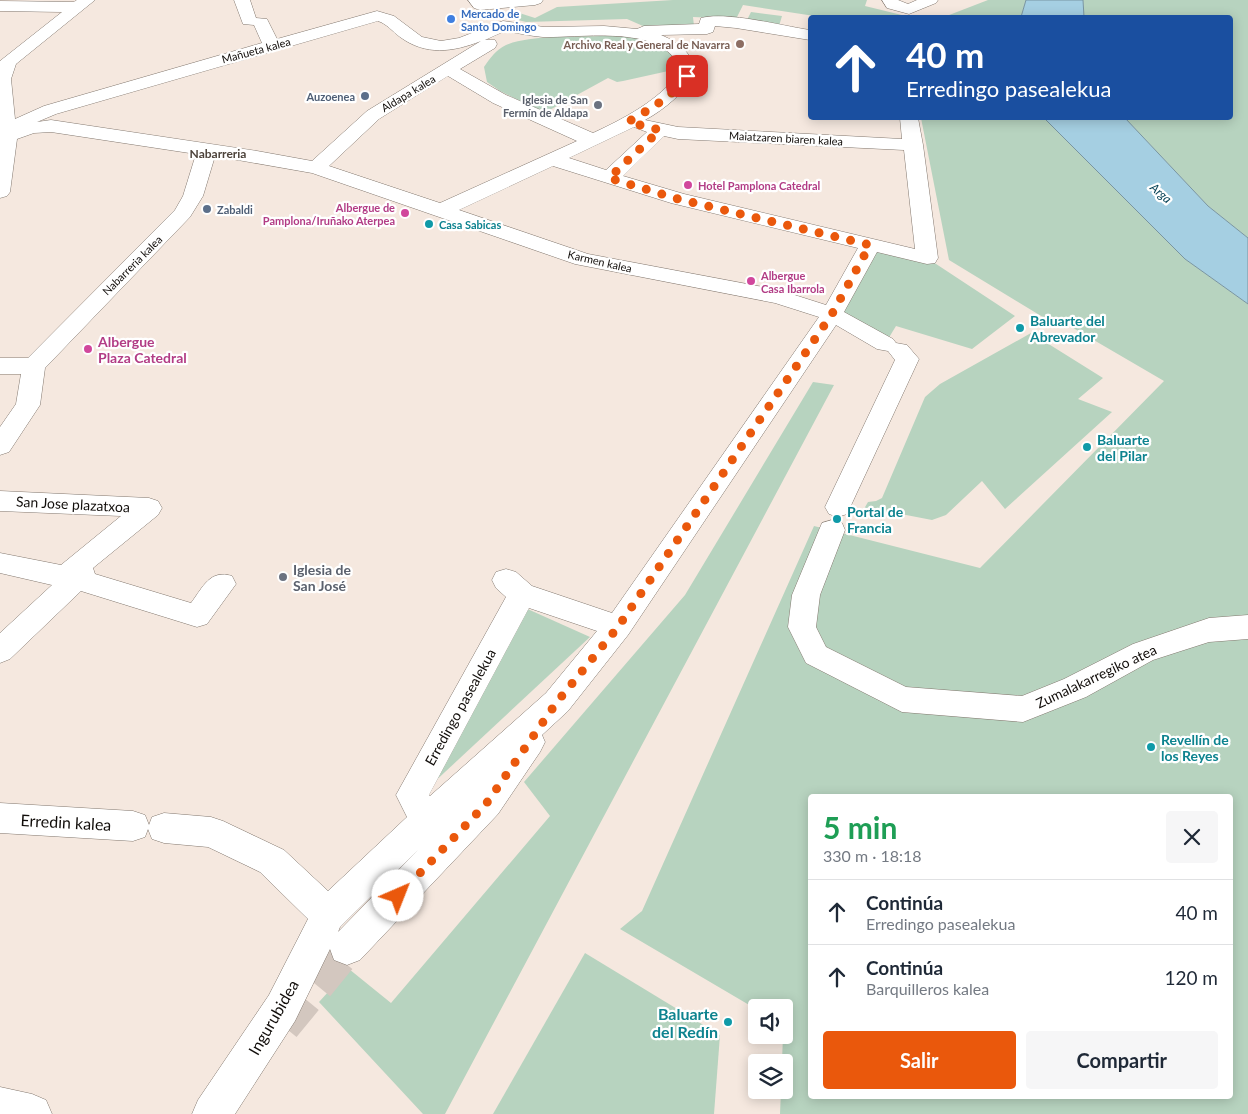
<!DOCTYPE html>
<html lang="es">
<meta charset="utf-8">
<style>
body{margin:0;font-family:Lato,sans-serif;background:#f6f6f7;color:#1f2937;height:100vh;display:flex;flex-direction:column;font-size:19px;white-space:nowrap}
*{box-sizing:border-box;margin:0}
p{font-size:16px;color:#747a83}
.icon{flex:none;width:28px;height:28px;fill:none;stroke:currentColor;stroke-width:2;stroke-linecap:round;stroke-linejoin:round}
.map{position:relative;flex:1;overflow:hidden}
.drawer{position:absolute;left:808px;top:794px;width:425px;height:305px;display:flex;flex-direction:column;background:#fff;border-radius:5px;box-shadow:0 2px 12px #0003}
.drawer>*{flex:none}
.top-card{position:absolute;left:808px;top:15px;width:425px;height:105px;border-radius:5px;box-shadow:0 2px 12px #0003;background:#1a4fa0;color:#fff;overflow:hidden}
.buttons{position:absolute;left:748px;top:999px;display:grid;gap:10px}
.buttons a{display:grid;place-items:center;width:45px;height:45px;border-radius:5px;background:#fff;box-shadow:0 2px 12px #0003;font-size:25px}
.pin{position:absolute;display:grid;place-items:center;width:42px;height:42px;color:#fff;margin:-21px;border-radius:10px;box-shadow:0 2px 8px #0006}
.me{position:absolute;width:55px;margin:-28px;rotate:44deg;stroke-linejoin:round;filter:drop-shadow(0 0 4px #0008)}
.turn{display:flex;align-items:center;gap:18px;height:105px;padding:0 15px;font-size:22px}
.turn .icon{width:65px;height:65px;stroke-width:2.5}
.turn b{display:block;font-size:35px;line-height:42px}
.round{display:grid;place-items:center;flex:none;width:52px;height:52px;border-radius:5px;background:#f6f6f7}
.head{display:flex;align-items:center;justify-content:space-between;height:85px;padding:0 15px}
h1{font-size:30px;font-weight:700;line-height:38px;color:#1e9e55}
.cta{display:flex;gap:10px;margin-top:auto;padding:10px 15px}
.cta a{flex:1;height:58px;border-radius:5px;background:#ea580c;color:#fff;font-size:20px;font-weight:700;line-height:58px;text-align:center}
.cta a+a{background:#f6f6f7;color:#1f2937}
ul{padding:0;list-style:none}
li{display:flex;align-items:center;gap:15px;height:65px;padding:0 15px;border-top:1px solid #e0e1e3}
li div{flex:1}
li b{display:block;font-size:19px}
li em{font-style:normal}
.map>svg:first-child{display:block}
</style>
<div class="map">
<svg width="1248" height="1114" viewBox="0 0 1248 1114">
<rect width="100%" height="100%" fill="#f5e8df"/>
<g fill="#b7d3bf" fill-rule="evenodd">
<polygon points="673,0 867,0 865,6 910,17 821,17 743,5 736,19 693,17 694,26 643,26 627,19 526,22 510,18 508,15 510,10 535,18 557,7"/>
<polygon points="988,0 1026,0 1021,17 944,17"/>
<polygon points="1083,0 1248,0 1248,238 1208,206 1125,118 1230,118 1230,18 1084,17"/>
<polygon points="751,12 782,16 779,26 746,22"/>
<path d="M600 36C631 36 666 37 682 68L623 81 617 82 608 78 544 113 500 91 487 82 484 67C490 58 496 50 506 45 530 35 573 37 600 36Z"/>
<path d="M921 118H1044L1185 259 1248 304V1114H780L781 1090H784V1062H782L784 1008H756V1009L620 929 642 911 814 526 980 568 1164 381 1068 325 1051 322 949 260ZM810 796H1230V1096H810Z"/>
<polygon points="870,245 927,258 1015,316 972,349 896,326 885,344 832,314"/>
<polygon points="1031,333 1103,378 1078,399 1112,412 1005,509 982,481 946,515 932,520 901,514 877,512 861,514 868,502 876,501 882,498 925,397 940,384"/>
<polygon points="813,382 834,385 445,1114 423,1114 319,1002 349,969 391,1003 550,816 524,782 685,595"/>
<polygon points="523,607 590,637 430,786"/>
<polygon points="585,953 720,1035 714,1114 493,1114"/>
</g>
<g fill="#a5cfe2" stroke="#7995a1">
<polygon points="1026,0 1083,0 1084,17 1021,17"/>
<polygon points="1044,118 1125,118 1208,206 1248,238 1248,304 1185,259"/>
</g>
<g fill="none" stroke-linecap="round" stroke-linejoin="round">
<polyline stroke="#d3c7bf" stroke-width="35" stroke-dasharray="35 18" stroke-linecap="butt" points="283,1026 347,948"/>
<g stroke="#83786f" stroke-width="1">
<g id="minor">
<path d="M77 0H95L16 64 11 79 15 119 44 106 262 43 254 25 243 24 234 0H250L256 18 267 19 277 39 377 11 394 16 422 37 441 41 459 38 503 21 544 27 604 26 637 29 644 26 699 24 701 18C727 11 782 26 810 30V40L736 28 715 26 713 32 707 34 661 35C682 44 689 52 698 72 684 92 667 108 645 120L678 127 902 139 900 118H918L923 145 938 258 935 263 927 264 877 252 844 312 893 339 896 343 907 345 919 359 847 514 838 517 829 514 825 507 895 360 888 351 877 349 836 325 628 635 568 711 542 735 545 742 540 752 498 814 360 960 347 965 334 960 330 949 295 1021 235 1114H192L198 1100 269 995 308 919 260 872 208 847 164 843 152 839 148 829 145 837 133 841 0 833V803L133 811 145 815 149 825 152 817 164 813 211 817 223 821 284 850 328 891 407 817 396 795 506 597 496 588 492 580 496 572 506 569 516 572 532 586 612 613 819 317 775 303 575 264 312 173 215 156 203 196 190 217 45 368 40 405 9 452 0 455V427L16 404 21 374H0V358H28L175 210 183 196 196 154 51 132 34 133 17 139 10 192 7 196 0 198V61L62 12 0 11V1L74 2ZM378 21C387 24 392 31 400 37 426 56 453 52 481 41L367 111 312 161 257 151 51 120 37 122 56 114ZM505 31C518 33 530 36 543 37 578 38 650 26 674 58 677 61 678 67 680 72 658 101 625 118 593 133L506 95 460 69 495 48 497 44 495 40H485ZM448 76 493 103 577 141 440 203 329 166 379 119ZM634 127 647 132 606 170 569 158ZM664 136 678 139 904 150 915 249 684 194 623 176ZM553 166 671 203 858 248 826 305 779 290 588 254 459 210ZM529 608 597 631 546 693 430 796 429 795ZM418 850 338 932 340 927Z"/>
<polygon points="468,0 543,0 541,3 535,5 480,10 474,8"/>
<polygon points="882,0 898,0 908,4 917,0 938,0 936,3 909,14 887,8"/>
<path d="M0 491 149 498 158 501 162 508 158 515 93 568 95 574 191 603C203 587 210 569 232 576L236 584 207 624 197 627 81 591 10 659 0 663V633L52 585 0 573V553L61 565 121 516 0 511Z"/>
<polygon points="832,520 842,523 845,530 820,595 816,627 826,647 906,687 1022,696 1064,679 1133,644 1209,618 1248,615 1248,639 1209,642 1153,660 1086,697 1023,722 902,712 806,663 788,627 792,595 819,530 822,523"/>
<polygon points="0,1087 32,1094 46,1100 52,1114 0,1114"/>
</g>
</g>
<use href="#minor" fill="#fff" fill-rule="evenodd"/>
</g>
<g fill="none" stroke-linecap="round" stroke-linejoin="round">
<path stroke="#ea580c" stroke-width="9" stroke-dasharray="0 16.2" d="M398 896 486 804 557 702 618 627 832 314 870 245 678 199 609 178 660 130 628 122C648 110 674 96 687 76"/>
</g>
<circle fill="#3f7fe0" stroke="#fff" stroke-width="2" cx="451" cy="19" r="5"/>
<circle fill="#8d6e63" stroke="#fff" stroke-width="2" cx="740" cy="44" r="5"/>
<g fill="#5c6f8a" stroke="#fff" stroke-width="2">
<circle cx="365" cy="96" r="5"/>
<circle cx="207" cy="209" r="5"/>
</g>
<g fill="#6b7280" stroke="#fff" stroke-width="2">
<circle cx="598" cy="105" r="5"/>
<circle cx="283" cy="577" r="5"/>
</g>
<g fill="#d1479c" stroke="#fff" stroke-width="2">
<circle cx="688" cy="185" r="5"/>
<circle cx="405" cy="213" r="5"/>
<circle cx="751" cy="281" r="5"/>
<circle cx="88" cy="349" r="5"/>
</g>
<g fill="#0f9aa8" stroke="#fff" stroke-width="2">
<circle cx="429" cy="224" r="5"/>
<circle cx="1020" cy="328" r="5"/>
<circle cx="1087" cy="447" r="5"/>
<circle cx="837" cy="519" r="5"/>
<circle cx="1151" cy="747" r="5"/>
<circle cx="728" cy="1022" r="5"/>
</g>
<g text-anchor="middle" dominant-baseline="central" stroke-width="4.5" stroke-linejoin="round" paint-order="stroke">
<g font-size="11" font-weight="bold" fill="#366cbe" stroke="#fff" text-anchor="start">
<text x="461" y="13">Mercado de<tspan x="461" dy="13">Santo Domingo</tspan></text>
</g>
<g font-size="11" font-weight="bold" fill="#785e54" stroke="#fff" text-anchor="end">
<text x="730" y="44">Archivo Real y General de Navarra</text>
</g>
<g font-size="11" fill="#110d0a" stroke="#fff">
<text transform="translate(256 50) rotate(-15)">Mañueta kalea</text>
<text transform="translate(408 93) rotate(-31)">Aldapa kalea</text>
<text transform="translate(786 138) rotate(3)">Maiatzaren biaren kalea</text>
<text transform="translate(600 261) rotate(13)">Karmen kalea</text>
<text transform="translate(132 265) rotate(-45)">Nabarreria kalea</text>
</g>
<g font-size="11" font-weight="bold" fill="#4e5e75" stroke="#fff" text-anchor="end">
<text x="355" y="96">Auzoenea</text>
<text x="217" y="209" text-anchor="start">Zabaldi</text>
</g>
<g font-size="11" font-weight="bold" fill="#5b616d" stroke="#fff" text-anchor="end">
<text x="588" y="99">Iglesia de San<tspan x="588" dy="13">Fermín de Aldapa</tspan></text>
</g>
<g font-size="11" font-weight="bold" fill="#b23c85" stroke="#fff" text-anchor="start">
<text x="698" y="185">Hotel Pamplona Catedral</text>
<text x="395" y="207" text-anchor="end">Albergue de<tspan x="395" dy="13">Pamplona/Iruñako Aterpea</tspan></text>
<text x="761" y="275">Albergue<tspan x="761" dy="13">Casa Ibarrola</tspan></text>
</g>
<g font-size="11" font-weight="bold" fill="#0d838f" stroke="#fff" text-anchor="start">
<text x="439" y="224">Casa Sabicas</text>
</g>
<g font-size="12" font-weight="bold" fill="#4d433b" stroke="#fff">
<text x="218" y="153">Nabarreria</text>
</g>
<g font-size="12" font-style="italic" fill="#023f53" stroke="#fff">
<text transform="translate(1161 193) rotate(41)">Arga</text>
</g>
<g font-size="14" font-weight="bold" fill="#0d838f" stroke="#fff" text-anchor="start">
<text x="1030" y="320">Baluarte del<tspan x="1030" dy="16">Abrevador</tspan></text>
<text x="1097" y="439">Baluarte<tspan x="1097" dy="16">del Pilar</tspan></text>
<text x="847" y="511">Portal de<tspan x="847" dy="16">Francia</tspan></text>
<text x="1161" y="739">Revellín de<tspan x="1161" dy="16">los Reyes</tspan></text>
</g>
<g font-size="14" font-weight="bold" fill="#b23c85" stroke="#fff" text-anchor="start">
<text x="98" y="341">Albergue<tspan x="98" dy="16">Plaza Catedral</tspan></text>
</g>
<g font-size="14" fill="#110d0a" stroke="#fff">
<text transform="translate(73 504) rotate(3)">San Jose plazatxoa</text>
<text transform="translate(1096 676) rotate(-25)">Zumalakarregiko atea</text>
<text transform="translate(460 707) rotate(-61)">Erredingo pasealekua</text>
</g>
<g font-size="14" font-weight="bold" fill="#5b616d" stroke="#fff" text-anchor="start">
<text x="293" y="569">Iglesia de<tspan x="293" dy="16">San José</tspan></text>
</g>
<g font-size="16" fill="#110d0a" stroke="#fff">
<text transform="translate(66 822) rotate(3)">Erredin kalea</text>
<text transform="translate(273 1017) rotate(-60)">Ingurubidea</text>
</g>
<g font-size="16" font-weight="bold" fill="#0d838f" stroke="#fff" text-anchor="end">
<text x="718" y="1013">Baluarte<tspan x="718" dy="18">del Redín</tspan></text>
</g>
</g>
</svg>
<div class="buttons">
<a><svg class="icon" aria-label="sound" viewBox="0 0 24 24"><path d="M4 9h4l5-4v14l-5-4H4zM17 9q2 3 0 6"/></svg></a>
<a><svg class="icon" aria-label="layers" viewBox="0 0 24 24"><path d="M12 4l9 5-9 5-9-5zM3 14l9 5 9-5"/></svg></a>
</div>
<div class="pin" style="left:687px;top:76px;background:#d93025"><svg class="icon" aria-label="arrive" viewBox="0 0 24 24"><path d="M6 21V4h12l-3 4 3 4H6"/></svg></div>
<svg class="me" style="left:398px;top:896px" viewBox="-20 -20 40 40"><circle r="19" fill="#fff"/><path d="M0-13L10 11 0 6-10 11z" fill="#ea580c"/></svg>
<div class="top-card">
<div class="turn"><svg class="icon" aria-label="ahead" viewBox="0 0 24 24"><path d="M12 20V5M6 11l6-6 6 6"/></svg><div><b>40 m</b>Erredingo pasealekua</div></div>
</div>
<section class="drawer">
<div class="head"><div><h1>5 min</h1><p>330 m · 18:18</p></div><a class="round"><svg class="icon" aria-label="close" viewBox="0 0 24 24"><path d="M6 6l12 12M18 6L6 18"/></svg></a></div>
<ul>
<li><svg class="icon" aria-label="ahead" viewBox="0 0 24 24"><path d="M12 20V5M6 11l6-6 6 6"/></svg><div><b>Continúa</b><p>Erredingo pasealekua</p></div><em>40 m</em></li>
<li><svg class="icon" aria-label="ahead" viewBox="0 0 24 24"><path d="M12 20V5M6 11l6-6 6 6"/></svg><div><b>Continúa</b><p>Barquilleros kalea</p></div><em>120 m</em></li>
</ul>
<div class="cta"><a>Salir</a><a>Compartir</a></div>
</section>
</div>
